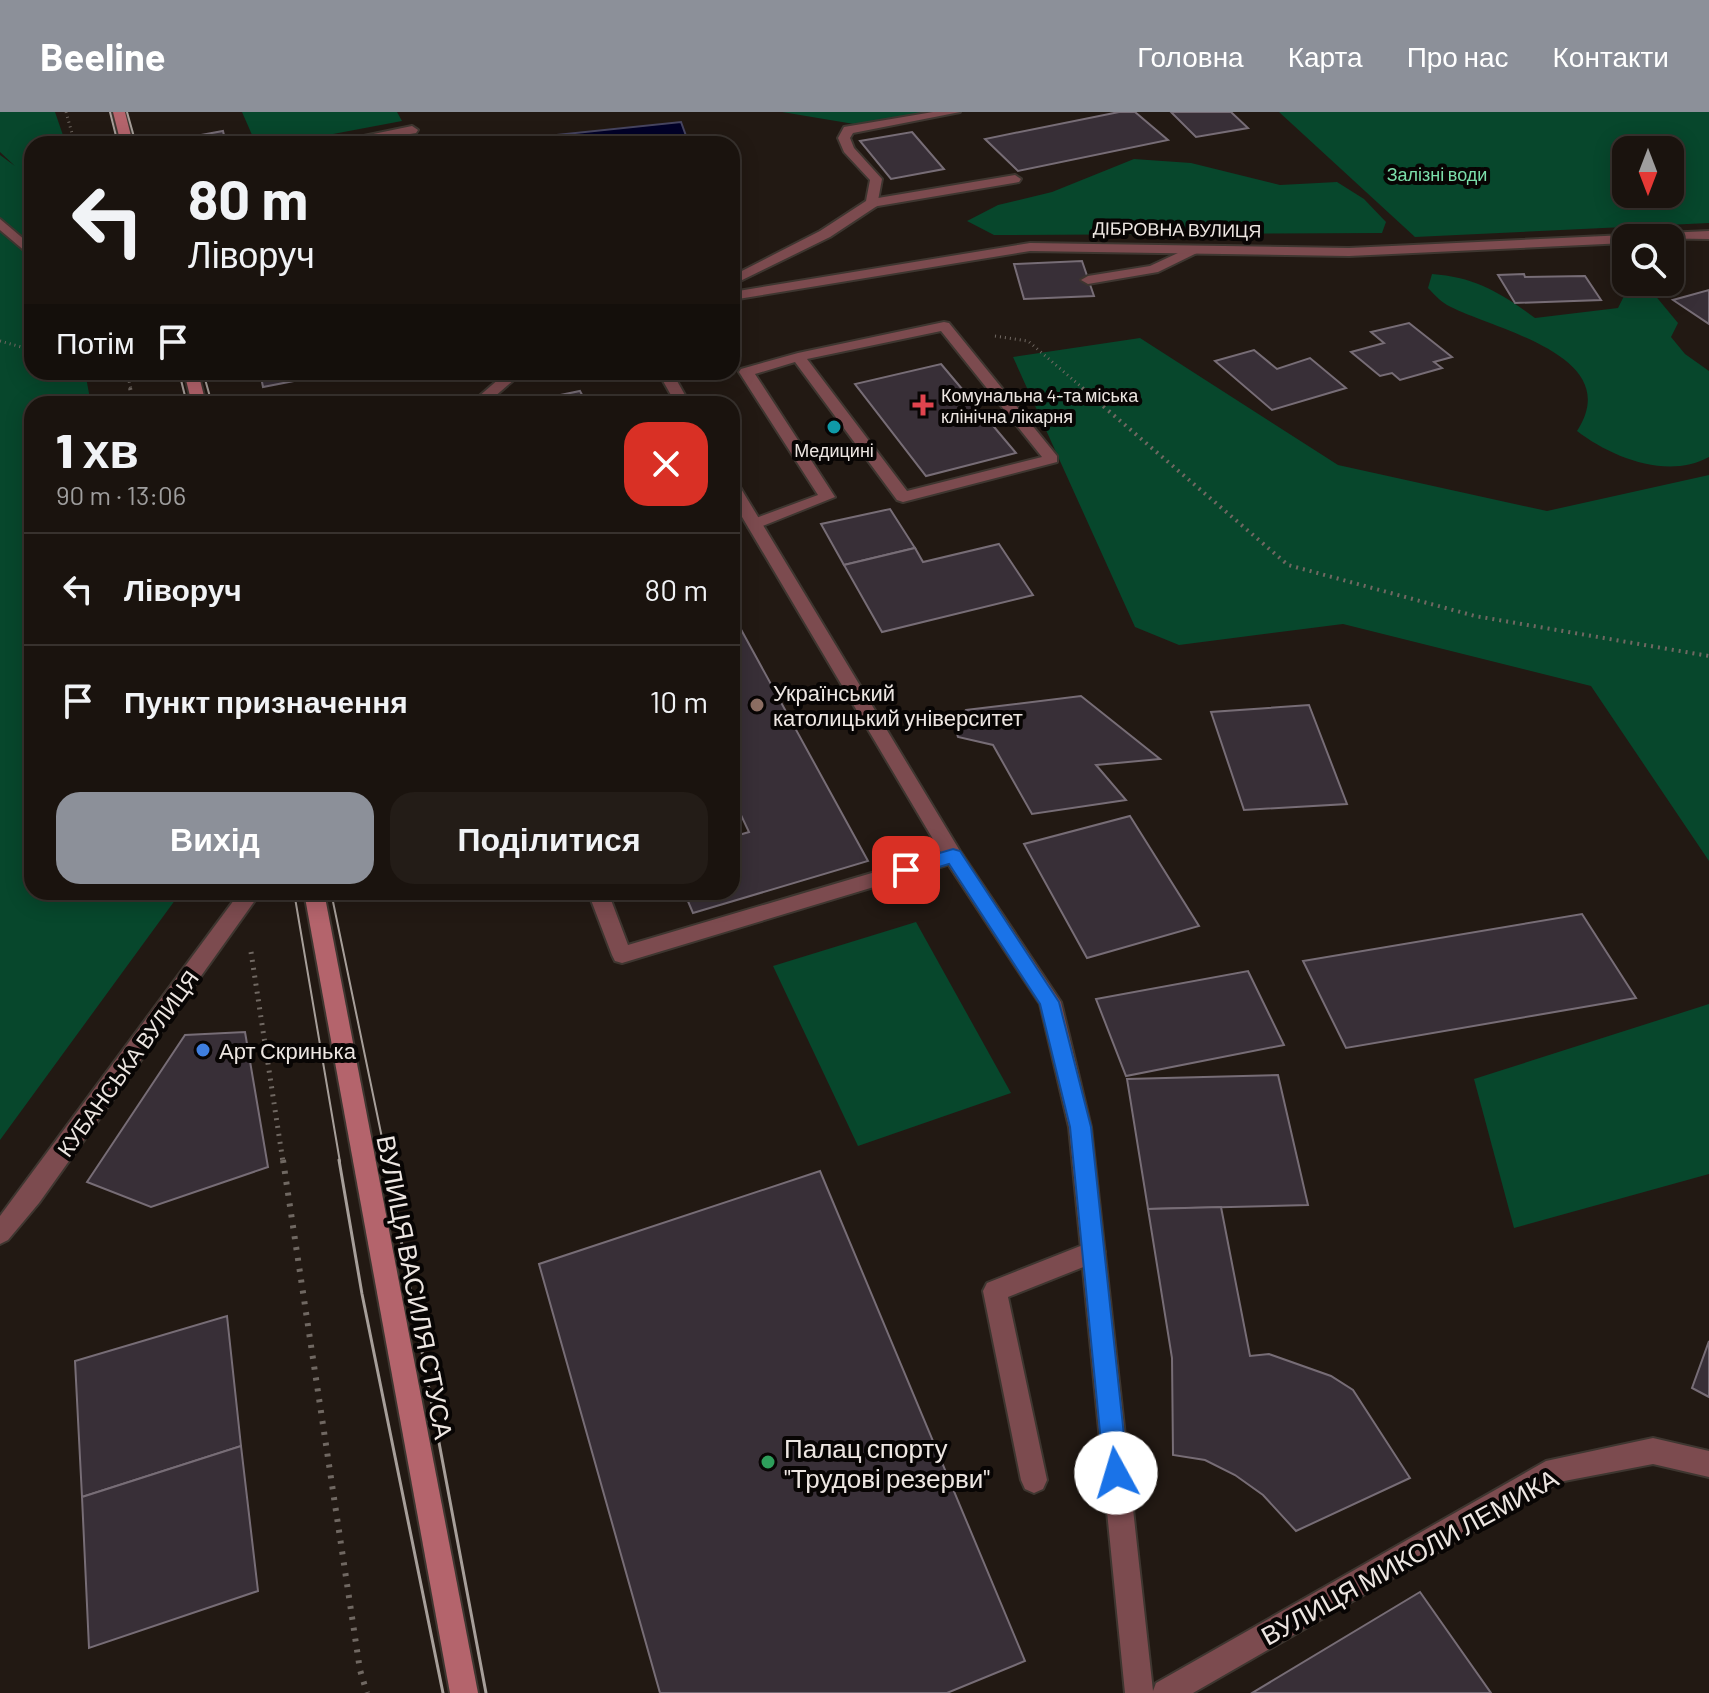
<!DOCTYPE html>
<html lang="uk">
<meta charset="utf-8">
<style>
body{margin:0;font-family:Barlow,sans-serif;background:#231c17;color:#f1f3f6;height:100vh;display:flex;flex-direction:column;font-size:30px;white-space:nowrap}
*{box-sizing:border-box;margin:0}
p{font-size:26px;color:#9f9e9e}
.icon{flex:none;width:44px;height:44px;fill:none;stroke:currentColor;stroke-width:2;stroke-linecap:round;stroke-linejoin:round}
.map{position:relative;flex:1;overflow:hidden}
.panel{position:absolute;left:24px;top:284px;width:716px;height:504px;display:flex;flex-direction:column;background:#1a130e;border-radius:24px;box-shadow:0 4px 20px #0003,0 0 0 2px #38322e}
.panel>*{flex:none}
.top-card{position:absolute;left:24px;top:24px;width:716px;height:244px;border-radius:24px;box-shadow:0 4px 20px #0003,0 0 0 2px #38322e;background:#1a130e;color:#f1f3f6;overflow:hidden}
.needle{width:52px;rotate:180deg}
.buttons{position:absolute;left:1612px;top:24px;display:grid;gap:16px}
.buttons a{display:grid;place-items:center;width:72px;height:72px;border-radius:16px;background:#1a130e;box-shadow:0 4px 20px #0003,0 0 0 2px #38322e;font-size:40px}
.pin{position:absolute;display:grid;place-items:center;width:68px;height:68px;color:#fff;margin:-34px;border-radius:16px;box-shadow:0 4px 12px #0006}
.me{position:absolute;width:88px;margin:-44px;rotate:354deg;stroke-linejoin:round;filter:drop-shadow(0 0 6px #0008)}
.turn{display:flex;align-items:center;gap:28px;height:168px;padding:0 32px;font-size:36px}
.turn .icon{width:104px;height:104px;stroke-width:2.5}
.turn b{display:block;font-size:56px;line-height:68px}
.then{display:flex;align-items:center;height:76px;padding:0 32px;background:#0003;gap:16px;font-size:30px}
.round{display:grid;place-items:center;flex:none;width:84px;height:84px;border-radius:24px;background:#231c17}
.overview{display:flex;align-items:center;justify-content:space-between;height:136px;padding:0 32px}
h1{font-size:48px;font-weight:800;line-height:60px}
.cta{display:flex;gap:16px;margin-top:auto;padding:16px 32px}
.cta a{flex:1;height:92px;border-radius:24px;background:#8c9099;color:#fff;font-size:32px;font-weight:800;line-height:92px;text-align:center}
.cta a+a{background:#231c17;color:#f1f3f6}
ul{padding:0;list-style:none}
li{display:flex;align-items:center;gap:24px;height:112px;padding:0 32px;border-top:2px solid #38322e}
li div{flex:1}
li b{display:block;font-size:30px}
li em{font-style:normal}
header{display:flex;align-items:center;gap:48px;box-sizing:border-box;height:112px;padding:0 40px;background:#8c9099;color:#fff}
header strong{font-size:38px}
nav{display:flex;gap:44px;margin-inline-start:auto;font-size:28px}
.map>svg:first-child{display:block}
</style>
<header>
<strong>Beeline</strong>
<nav><a>Головна</a><a>Карта</a><a>Про нас</a><a>Контакти</a></nav>
</header>
<div class="map">
<svg width="1709" height="1581" viewBox="0 0 1709 1581">
<rect width="100%" height="100%" fill="#221913"/>
<g fill="#07472c" fill-rule="evenodd">
<polygon points="0,0 55,0 66,32 32,32 32,260 85,260 91,292 32,292 32,780 181,780 0,1028 0,43 15,54 0,40"/>
<polygon points="242,0 397,0 402,9 280,32 256,32"/>
<polygon points="782,0 935,0 860,13"/>
<path d="M1279 0H1709V111L1415 125ZM1626 38H1670V82H1626Z"/>
<polygon points="1134,47 1191,51 1280,73 1337,70 1364,87 1386,110 1382,121 994,123 967,109 998,93 1052,80"/>
<path d="M1432 162C1475 165 1501 181 1535 206L1618 196 1625 182 1612 167 1626 165V170H1644L1678 211 1671 225 1685 242 1709 259V345C1667 368 1611 345 1577 319 1627 242 1490 217 1447 193 1440 189 1434 182 1428 176Z"/>
<polygon points="1140,226 1338,353 1547,399 1709,363 1709,749 1591,574 1343,512 1179,533 1135,515 1013,245"/>
<polygon points="916,810 1011,981 858,1034 773,854"/>
<polygon points="1709,892 1709,1062 1514,1116 1474,967"/>
</g>
<polygon fill="#000028" stroke="#474560" stroke-width="2" points="681,10 689,32 470,32"/>
<g fill="#382f37" stroke="#776d76" stroke-width="2">
<polygon points="1119,0 1135,0 1168,28 1018,59 985,27"/>
<polygon points="1171,0 1231,0 1248,16 1196,25"/>
<polygon points="223,19 226,32 192,32 190,25"/>
<polygon points="912,20 944,57 891,67 860,29"/>
<polygon points="1082,149 1094,184 1024,187 1014,152"/>
<polygon points="1524,162 1525,165 1585,164 1601,188 1515,191 1498,163"/>
<polygon points="1709,178 1709,212 1673,188"/>
<polygon points="1409,211 1452,245 1434,250 1442,256 1400,268 1392,261 1380,264 1351,240 1384,231 1371,220"/>
<polygon points="1254,238 1277,257 1310,246 1346,276 1272,298 1215,249"/>
<polygon points="941,252 1016,341 926,364 855,272"/>
<polygon points="260,260 340,260 263,275"/>
<polygon points="580,279 587,292 517,292"/>
<polygon points="890,397 915,436 844,453 821,412"/>
<polygon points="999,432 1033,483 882,520 844,453 915,436 923,450"/>
<polygon points="732,501 868,749 693,801 684,780 732,780 732,725 749,720 732,684"/>
<polygon points="1081,584 1160,647 1096,653 1126,688 1032,702 993,633 958,625 953,610 966,598"/>
<polygon points="1309,593 1347,692 1244,698 1211,600"/>
<polygon points="1130,704 1199,814 1087,846 1024,732"/>
<polygon points="1582,802 1636,886 1346,936 1303,849"/>
<polygon points="1248,859 1284,933 1126,964 1096,887"/>
<polygon points="245,920 268,1055 151,1095 87,1070 185,923"/>
<polygon points="1278,963 1308,1093 1148,1097 1127,967"/>
<polygon points="820,1059 1025,1549 947,1581 660,1581 539,1152"/>
<polygon points="1221,1095 1250,1244 1269,1242 1331,1264 1353,1278 1410,1366 1296,1419 1263,1383 1235,1363 1205,1348 1173,1343 1172,1246 1148,1097"/>
<polygon points="227,1204 241,1334 82,1385 75,1249"/>
<polygon points="1709,1229 1709,1285 1692,1276"/>
<polygon points="241,1334 258,1479 89,1536 82,1385"/>
<polygon points="1420,1480 1491,1581 1252,1581"/>
</g>
<g fill="none" stroke-linecap="round" stroke-linejoin="round">
<g stroke="#3e3630" stroke-width="4">
<g id="service">
<polygon points="412,14 418,18 416,21 352,32 325,32"/>
<polygon points="1015,63 1021,67 1019,70 872,95 866,91 872,87"/>
<polygon points="0,107 32,134 32,145 0,118"/>
<polygon points="1193,134 1205,137 1158,160 1088,172 1081,168 1088,164 1150,154"/>
<path d="M944 210 949 211 1057 344V350L903 390 897 388 795 250 755 262 835 385 760 415H748V409L818 383 739 260 741 257 798 241ZM941 219 1042 345 907 379 807 247Z"/>
<polygon points="953,737 963,744 960,749 622,851 615,849 612,843 588,780 608,780 628,833"/>
<polygon points="1093,1129 1101,1132 1105,1140 1101,1148 1008,1185 1047,1368 1043,1377 1034,1381 1025,1377 1021,1368 983,1179 987,1171"/>
</g>
</g>
<g stroke="#3e3630" stroke-width="4">
<g id="minor">
<polygon points="933,0 960,0 853,21 850,26 854,36 882,67 877,94 830,125 732,173 732,164 820,119 866,89 870,68 844,40 838,26 844,15"/>
<polygon points="1709,119 1709,127 1637,126 1644,122"/>
<polygon points="1626,123 1632,126 1626,126 1626,131 1349,144 1030,139 732,188 732,180 1030,131 1349,136"/>
<polygon points="507,260 523,260 486,292 470,292"/>
<polygon points="658,260 672,260 690,292 676,292"/>
<polygon points="732,370 740,375 960,739 1061,890 1091,1015 1153,1579 1156,1571 1546,1349 1653,1326 1709,1339 1709,1365 1653,1352 1559,1370 1193,1581 1125,1581 1069,1015 1040,892 946,749 732,388"/>
<polygon points="240,780 261,780 39,1091 8,1128 0,1132 0,1104"/>
</g>
</g>
<g stroke="#3e3630" stroke-width="4">
<g id="secondary">
<polygon points="113,0 125,0 133,32 121,32"/>
<polygon points="184,260 198,260 206,292 192,292"/>
<polygon points="304,780 324,780 478,1581 450,1581"/>
</g>
</g>
<g stroke="#706862" stroke-width="3" stroke-dasharray="1 4" stroke-linecap="butt">
<polyline points="66,0 75,32"/>
<polyline points="995,224 1028,229 1085,278"/>
<polyline points="0,229 32,238"/>
<polyline points="127,260 131,278"/>
</g>
<g stroke="#706862" stroke-width="4" stroke-dasharray="2 5" stroke-linecap="butt">
<polyline points="130,276 134,292"/>
<polyline points="1082,276 1288,453 1475,504 1709,544"/>
</g>
<polyline stroke="#706862" stroke-width="5" stroke-dasharray="2 6" stroke-linecap="butt" points="251,840 283,1050"/>
<polyline stroke="#706862" stroke-width="6" stroke-dasharray="3 8" stroke-linecap="butt" points="283,1048 360,1558 367,1581"/>
<use href="#service" fill="#7c4b4f" fill-rule="evenodd"/>
<use href="#minor" fill="#7c4b4f" fill-rule="evenodd"/>
<use href="#secondary" fill="#b4646c" fill-rule="evenodd"/>
<g stroke="#a79f9a" stroke-width="2">
<polyline points="110,0 118,32"/>
<polyline points="127,0 136,32"/>
<polyline points="179,260 187,292"/>
<polyline points="203,260 212,292"/>
<polyline points="294,780 340,1050"/>
<polyline points="331,780 387,1050"/>
</g>
<g stroke="#a79f9a" stroke-width="3">
<polyline points="339,1048 362,1182 443,1581"/>
<polyline points="386,1048 486,1581"/>
</g>
</g>
<polygon fill="#1a73e8" stroke="#114b97" stroke-width="2" points="953,737 960,739 1059,890 1091,1015 1128,1361 1125,1369 1116,1372 1108,1369 1104,1361 1070,1015 1040,892 949,752 906,765 897,758 899,753"/>
<path fill="#e0444e" stroke="#080504" stroke-width="3" d="M919 281h8v8h8v8h-8v8h-8v-8h-8v-8h8z"/>
<circle fill="#0f9aa8" stroke="#080504" stroke-width="3" cx="834" cy="315" r="8"/>
<circle fill="#8d6e63" stroke="#080504" stroke-width="3" cx="757" cy="593" r="8"/>
<circle fill="#3f7fe0" stroke="#080504" stroke-width="3" cx="203" cy="938" r="8"/>
<circle fill="#2e9e5b" stroke="#080504" stroke-width="3" cx="768" cy="1350" r="8"/>
<g text-anchor="middle" dominant-baseline="central" stroke-width="8" stroke-linejoin="round" paint-order="stroke">
<g font-size="18" fill="#7cdfab" stroke="#080504">
<text x="1437" y="62">Залізні води</text>
</g>
<g font-size="18" fill="#ede6e2" stroke="#080504">
<text transform="translate(1177 117) rotate(1)">ДІБРОВНА ВУЛИЦЯ</text>
</g>
<g font-size="18" fill="#ede6e2" stroke="#080504" text-anchor="start">
<text x="941" y="283">Комунальна 4-та міська<tspan x="941" dy="21">клінічна лікарня</tspan></text>
<text x="834" y="338" text-anchor="middle">Медицині</text>
</g>
<g font-size="22" fill="#ede6e2" stroke="#080504" text-anchor="start">
<text x="773" y="580">Український<tspan x="773" dy="25">католицький університет</tspan></text>
<text x="219" y="938">Арт Скринька</text>
</g>
<g font-size="22" fill="#ede6e2" stroke="#080504">
<text transform="translate(127 951) rotate(-54)">КУБАНСЬКА ВУЛИЦЯ</text>
</g>
<g font-size="26" fill="#ede6e2" stroke="#080504">
<text transform="translate(416 1175) rotate(79)">ВУЛИЦЯ ВАСИЛЯ СТУСА</text>
<text transform="translate(1409 1444) rotate(-29)">ВУЛИЦЯ МИКОЛИ ЛЕМИКА</text>
</g>
<g font-size="26" fill="#ede6e2" stroke="#080504" text-anchor="start">
<text x="784" y="1335">Палац спорту<tspan x="784" dy="30">"Трудові резерви"</tspan></text>
</g>
</g>
</svg>
<div class="buttons">
<a><svg class="needle" viewBox="-14 -14 28 28"><path d="M0-13l5 13h-10z" fill="#e53935"/><path d="M0 13l5-13h-10z" fill="#9f9e9e"/></svg></a>
<a><svg class="icon" aria-label="search" viewBox="0 0 24 24"><circle cx="10" cy="10" r="6"/><path d="M15 15l6 6"/></svg></a>
</div>
<div class="pin" style="left:906px;top:758px;background:#d93025"><svg class="icon" aria-label="arrive" viewBox="0 0 24 24"><path d="M6 21V4h12l-3 4 3 4H6"/></svg></div>
<svg class="me" style="left:1116px;top:1361px" viewBox="-20 -20 40 40"><circle r="19" fill="#fff"/><path d="M0-13L10 11 0 6-10 11z" fill="#1a73e8"/></svg>
<div class="top-card">
<div class="turn"><svg class="icon" aria-label="left" viewBox="0 0 24 24"><path d="M17 20v-9H6M10 6l-5 5 5 5"/></svg><div><b>80 m</b>Ліворуч</div></div>
<div class="then">Потім<svg class="icon" aria-label="arrive" viewBox="0 0 24 24"><path d="M6 21V4h12l-3 4 3 4H6"/></svg></div>
</div>
<section class="panel">
<div class="overview"><div><h1>1 хв</h1><p>90 m · 13:06</p></div><a class="round" style="background:#d93025;color:#fff"><svg class="icon" aria-label="close" viewBox="0 0 24 24"><path d="M6 6l12 12M18 6L6 18"/></svg></a></div>
<ul>
<li><svg class="icon" aria-label="left" viewBox="0 0 24 24"><path d="M17 20v-9H6M10 6l-5 5 5 5"/></svg><div><b>Ліворуч</b></div><em>80 m</em></li>
<li><svg class="icon" aria-label="arrive" viewBox="0 0 24 24"><path d="M6 21V4h12l-3 4 3 4H6"/></svg><div><b>Пункт призначення</b></div><em>10 m</em></li>
</ul>
<div class="cta"><a>Вихід</a><a>Поділитися</a></div>
</section>
</div>
